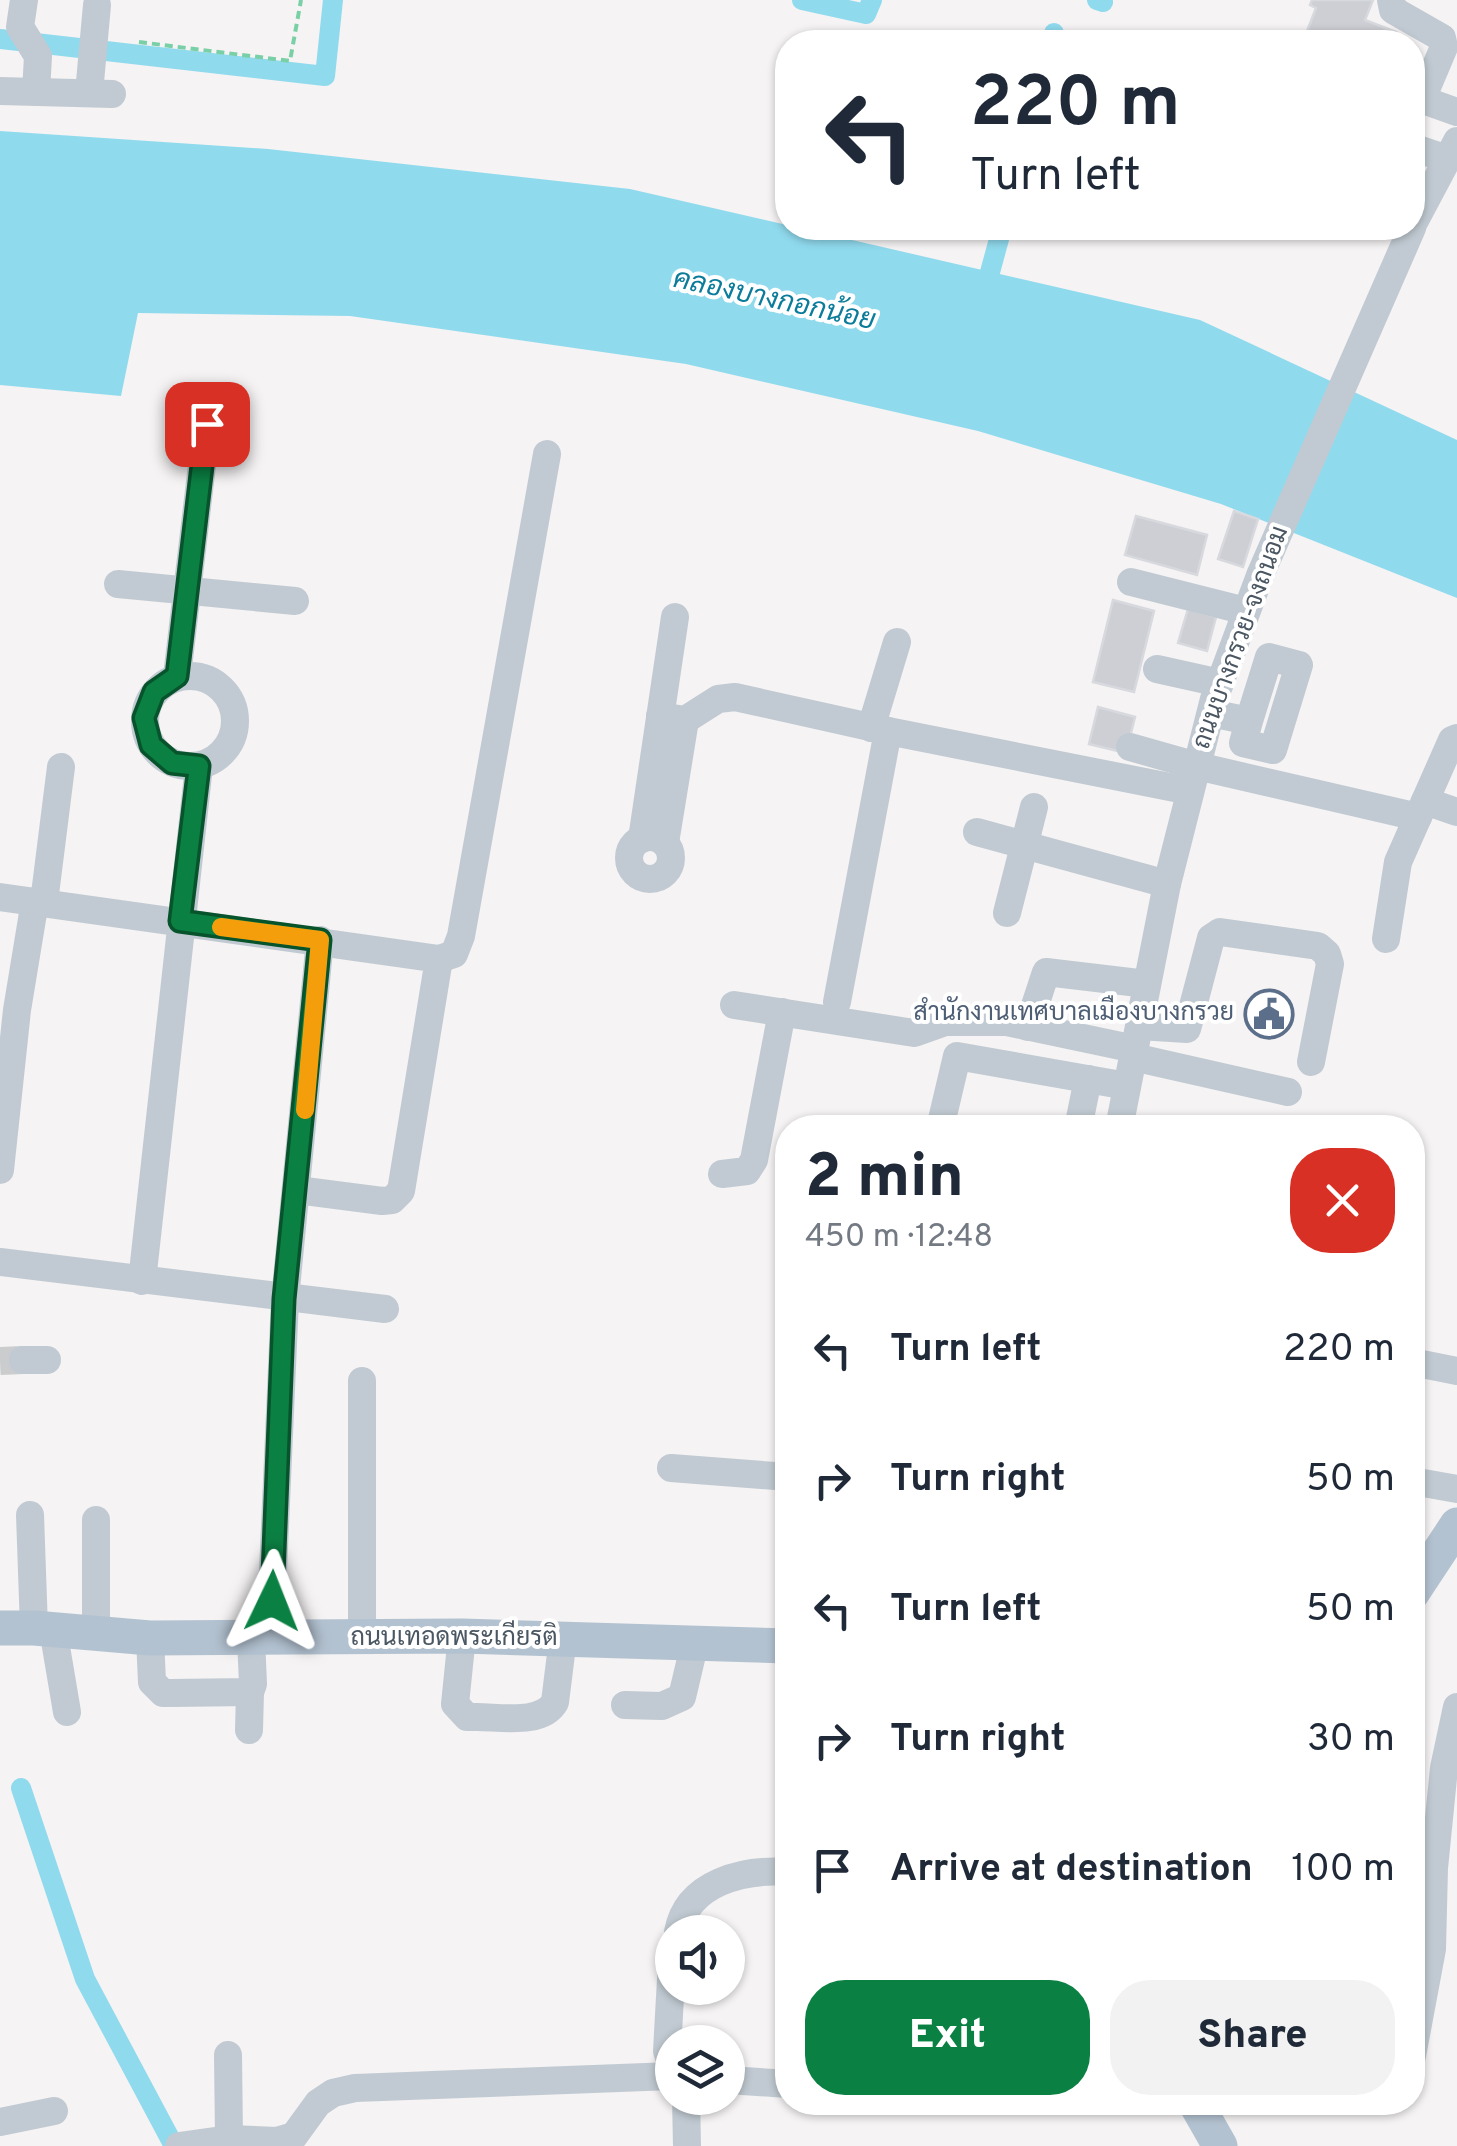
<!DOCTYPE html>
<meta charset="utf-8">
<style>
body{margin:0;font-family:Overpass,Sarabun,sans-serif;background:#f2f2f3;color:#1f2937;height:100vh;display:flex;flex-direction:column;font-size:38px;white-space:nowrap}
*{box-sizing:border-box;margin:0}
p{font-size:32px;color:#747a83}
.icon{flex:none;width:55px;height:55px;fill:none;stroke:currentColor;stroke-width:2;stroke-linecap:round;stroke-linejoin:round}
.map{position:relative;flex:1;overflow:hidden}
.details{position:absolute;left:775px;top:1115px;width:650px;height:1000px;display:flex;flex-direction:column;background:#fff;border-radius:40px;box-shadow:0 2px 8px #0004}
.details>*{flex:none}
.guide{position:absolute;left:775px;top:30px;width:650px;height:210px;border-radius:40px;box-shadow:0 2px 8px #0004;background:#fff;color:#1f2937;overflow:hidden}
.tools{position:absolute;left:655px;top:1915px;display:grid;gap:20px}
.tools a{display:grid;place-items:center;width:90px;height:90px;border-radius:50%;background:#fff;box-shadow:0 2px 8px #0004;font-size:50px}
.pin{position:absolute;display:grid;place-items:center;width:85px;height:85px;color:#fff;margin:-42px;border-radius:20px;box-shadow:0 5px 15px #0006}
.me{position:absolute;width:110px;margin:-55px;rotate:2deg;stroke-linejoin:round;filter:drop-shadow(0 0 8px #0008)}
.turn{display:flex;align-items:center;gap:35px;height:210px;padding:0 30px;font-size:45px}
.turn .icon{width:130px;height:130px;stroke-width:2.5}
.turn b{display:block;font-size:70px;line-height:85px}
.round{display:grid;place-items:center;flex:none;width:105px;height:105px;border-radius:40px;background:#f2f2f3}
.summary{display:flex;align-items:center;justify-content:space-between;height:170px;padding:0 30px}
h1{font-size:60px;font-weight:800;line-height:75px}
.primary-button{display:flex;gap:20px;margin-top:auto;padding:20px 30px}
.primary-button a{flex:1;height:115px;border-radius:40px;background:#0b8043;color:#fff;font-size:40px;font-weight:800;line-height:115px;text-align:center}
.primary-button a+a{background:#f2f2f3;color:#1f2937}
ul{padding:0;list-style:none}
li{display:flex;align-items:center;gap:30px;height:130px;padding:0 30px}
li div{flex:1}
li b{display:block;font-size:38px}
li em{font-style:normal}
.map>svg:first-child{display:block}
</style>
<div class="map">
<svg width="1457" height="2146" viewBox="0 0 1457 2146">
<rect width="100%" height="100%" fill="#f5f3f3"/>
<polygon fill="#90daee" points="0,131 268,149 630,189 1200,320 1457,440 1457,598 1221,504 978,431 686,364 350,316 138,313 121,396 0,385"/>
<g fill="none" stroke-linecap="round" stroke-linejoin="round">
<g stroke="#90daee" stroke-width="20">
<polyline points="802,0 866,14 872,0"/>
<polyline points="1097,0 1103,2"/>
<polyline points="0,39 325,76 333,0"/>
<polyline points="1052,42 1054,33"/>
<polyline points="983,298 1002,228"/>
<polyline points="21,1788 85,1979 174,2146"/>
</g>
</g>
<g fill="#cdcfd5" stroke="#d7d9de" stroke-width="2.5">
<polygon points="1312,0 1373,0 1365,20 1396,32 1392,42 1295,42 1297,36 1304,39 1316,8 1310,5"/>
<polygon points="1234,511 1258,519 1243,567 1218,559"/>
<polygon points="1136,516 1207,535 1197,575 1125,555"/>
<polygon points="1113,600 1154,611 1134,692 1093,682"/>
<polygon points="1188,609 1216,617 1207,651 1178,643"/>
<polygon points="1098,707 1135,717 1126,753 1089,744"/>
</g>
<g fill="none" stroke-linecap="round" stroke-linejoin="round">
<polyline stroke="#caccce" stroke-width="28" stroke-dasharray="28 14" stroke-linecap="butt" points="0,1361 23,1360"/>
<polyline stroke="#7ad0a6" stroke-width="4" stroke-dasharray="8 5" stroke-linecap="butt" points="139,42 290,61 301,0"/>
<g stroke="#c1cad2" stroke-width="28">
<polyline points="24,0 20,27 38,56 36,92"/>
<polyline points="1391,0 1393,10 1442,38 1444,47 1422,99"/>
<polyline points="0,91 112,94"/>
<polyline points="89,93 97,5"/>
<polyline points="1412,96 1457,112"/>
<polyline points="1412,147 1447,159"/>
<polyline points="1412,226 1457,141"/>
<polyline points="1131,582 1246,611"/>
<polyline points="118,584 295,601"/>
<polyline points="1157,669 1220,683"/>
<polyline points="177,676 207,423"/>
<circle cx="190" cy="721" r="45"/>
<polyline points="1211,713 1249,721 1243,743 1273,750 1299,665 1269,657 1249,721"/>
<polyline points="660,716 685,720 718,699 735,697 888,731 1190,791"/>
<polyline points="871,728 897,642"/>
<polyline points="1130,747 1197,766 1418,817"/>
<polyline points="1425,801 1457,812"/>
<polyline points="977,832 1167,884"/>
<circle cx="650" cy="858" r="21"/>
<polyline points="642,839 675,617"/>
<polyline points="665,843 685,720"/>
<polyline points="0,897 439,959 401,1191 392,1200 382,1201 297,1190"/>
<polyline points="44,902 61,767"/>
<polyline points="1007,913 1034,807"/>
<polyline points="1386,939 1398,862 1452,740 1457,738"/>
<polyline points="439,959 454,954 461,936 547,454"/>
<polyline points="837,1002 888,731"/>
<polyline points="734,1005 914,1033 945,1022 1007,1022 1135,1049"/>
<polyline points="1139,1026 1187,1029 1211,938 1220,932 1318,946 1327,954 1330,964 1311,1062"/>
<polyline points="1028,1027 1046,972 1147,984"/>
<polyline points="1133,1057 1288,1092"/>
<polyline points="940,1128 957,1056 1127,1086"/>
<polyline points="1078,1128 1088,1079"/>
<polyline points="1119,1128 1167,884 1214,699 1261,573 1412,228"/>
<polyline points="0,1170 17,1010 35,901"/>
<polyline points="722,1174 747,1171 754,1160 782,1012"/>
<polyline points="0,1262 385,1309"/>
<polyline points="142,1281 199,766"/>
<polyline points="23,1360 47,1360"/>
<polyline points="1412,1362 1457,1371"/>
<polyline points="362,1381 362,1639"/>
<polyline points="671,1468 788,1477"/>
<polyline points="1412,1481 1457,1489"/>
<polyline points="30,1515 34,1628"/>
<polyline points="96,1520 96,1634"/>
<polyline points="53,1629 67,1712"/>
<path d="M462 1636 455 1704 467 1717H477C501 1717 542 1725 555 1702L563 1638"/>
<polyline points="150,1638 152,1682 163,1693 171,1693 250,1692 253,1684 251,1638"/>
<polyline points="270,1639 285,1299 320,940"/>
<polyline points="625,1705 662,1706 682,1697 695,1642"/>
<polyline points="249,1730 250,1692"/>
<path d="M678 1932C687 1882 744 1869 788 1872"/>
<polyline points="672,1961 667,2051 672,2066"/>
<polyline points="228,2055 229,2139"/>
<polyline points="1412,2056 1432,1949 1434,1868 1444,1768 1457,1707"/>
<polyline points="728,2080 788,2084"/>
<polyline points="686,2098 687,2146"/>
<polyline points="0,2122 54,2111"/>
<polyline points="179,2146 229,2139 277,2141 294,2136 318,2103 333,2093 355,2088 672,2076"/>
</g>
<g stroke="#b3c2d1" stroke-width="35">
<polyline points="1412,1593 1457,1525"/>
<polyline points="0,1628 34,1628 150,1638 462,1636 788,1646"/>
<polyline points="1195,2102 1220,2146"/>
</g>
</g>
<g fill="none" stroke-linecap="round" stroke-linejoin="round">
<g stroke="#07532c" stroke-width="25">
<polyline id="route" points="207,424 177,676 154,692 144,718 151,745 172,763 199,766 180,921 320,940 284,1299 272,1601"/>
</g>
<use href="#route" stroke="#0b8043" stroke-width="18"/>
<polyline stroke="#f59e0b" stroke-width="18" points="221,927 320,940 305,1110"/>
</g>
<defs>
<g id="civic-ring" transform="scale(2.5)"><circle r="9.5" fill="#fff" stroke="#5c6f8a" stroke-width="1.5"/><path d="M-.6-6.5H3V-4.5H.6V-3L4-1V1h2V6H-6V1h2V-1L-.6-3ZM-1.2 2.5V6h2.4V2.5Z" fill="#5c6f8a"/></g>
</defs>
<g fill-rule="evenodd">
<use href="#civic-ring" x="1269" y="1014"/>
</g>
<g text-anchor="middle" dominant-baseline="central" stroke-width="8" stroke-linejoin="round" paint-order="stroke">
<g font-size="25" fill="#4a5661" stroke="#fff">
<text transform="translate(1242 638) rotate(-70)">ถนนบางกรวย-จงถนอม</text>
<text x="454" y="1639">ถนนเทอดพระเกียรติ</text>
</g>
<g font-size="25" fill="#4e5e75" stroke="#fff" text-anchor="end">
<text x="1234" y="1014">สำนักงานเทศบาลเมืองบางกรวย</text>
</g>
<g font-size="28" font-style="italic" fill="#0c7c9b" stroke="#fff">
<text transform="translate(774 301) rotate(12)">คลองบางกอกน้อย</text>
</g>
</g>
</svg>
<div class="tools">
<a><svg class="icon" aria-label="sound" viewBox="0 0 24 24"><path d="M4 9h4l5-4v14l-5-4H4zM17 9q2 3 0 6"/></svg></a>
<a><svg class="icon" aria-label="layers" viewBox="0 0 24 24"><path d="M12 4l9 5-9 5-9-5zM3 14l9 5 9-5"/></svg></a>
</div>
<div class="pin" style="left:207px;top:424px;background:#d93025"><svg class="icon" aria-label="arrive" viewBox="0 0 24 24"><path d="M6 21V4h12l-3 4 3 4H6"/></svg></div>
<svg class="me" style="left:272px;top:1601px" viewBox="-20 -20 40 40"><path d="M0-17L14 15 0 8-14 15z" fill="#0b8043" stroke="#fff" stroke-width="4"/></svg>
<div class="guide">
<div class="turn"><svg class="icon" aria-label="left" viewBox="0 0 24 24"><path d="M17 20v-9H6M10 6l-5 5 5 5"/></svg><div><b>220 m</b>Turn left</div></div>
</div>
<section class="details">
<div class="summary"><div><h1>2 min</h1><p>450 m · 12:48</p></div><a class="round" style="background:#d93025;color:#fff"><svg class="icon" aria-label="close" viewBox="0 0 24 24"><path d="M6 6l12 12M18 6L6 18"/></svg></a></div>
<ul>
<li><svg class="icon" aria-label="left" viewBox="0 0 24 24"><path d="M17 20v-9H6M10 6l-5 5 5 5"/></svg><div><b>Turn left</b></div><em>220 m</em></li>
<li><svg class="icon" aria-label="right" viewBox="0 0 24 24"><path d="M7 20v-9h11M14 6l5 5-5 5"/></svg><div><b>Turn right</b></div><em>50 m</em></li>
<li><svg class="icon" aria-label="left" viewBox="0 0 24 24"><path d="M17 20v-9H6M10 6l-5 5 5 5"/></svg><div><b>Turn left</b></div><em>50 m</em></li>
<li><svg class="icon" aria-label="right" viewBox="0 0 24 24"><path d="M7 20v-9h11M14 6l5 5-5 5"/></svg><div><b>Turn right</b></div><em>30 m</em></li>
<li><svg class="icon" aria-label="arrive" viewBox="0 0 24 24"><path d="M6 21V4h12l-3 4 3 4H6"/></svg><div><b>Arrive at destination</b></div><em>100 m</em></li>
</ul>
<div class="primary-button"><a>Exit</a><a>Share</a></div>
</section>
</div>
